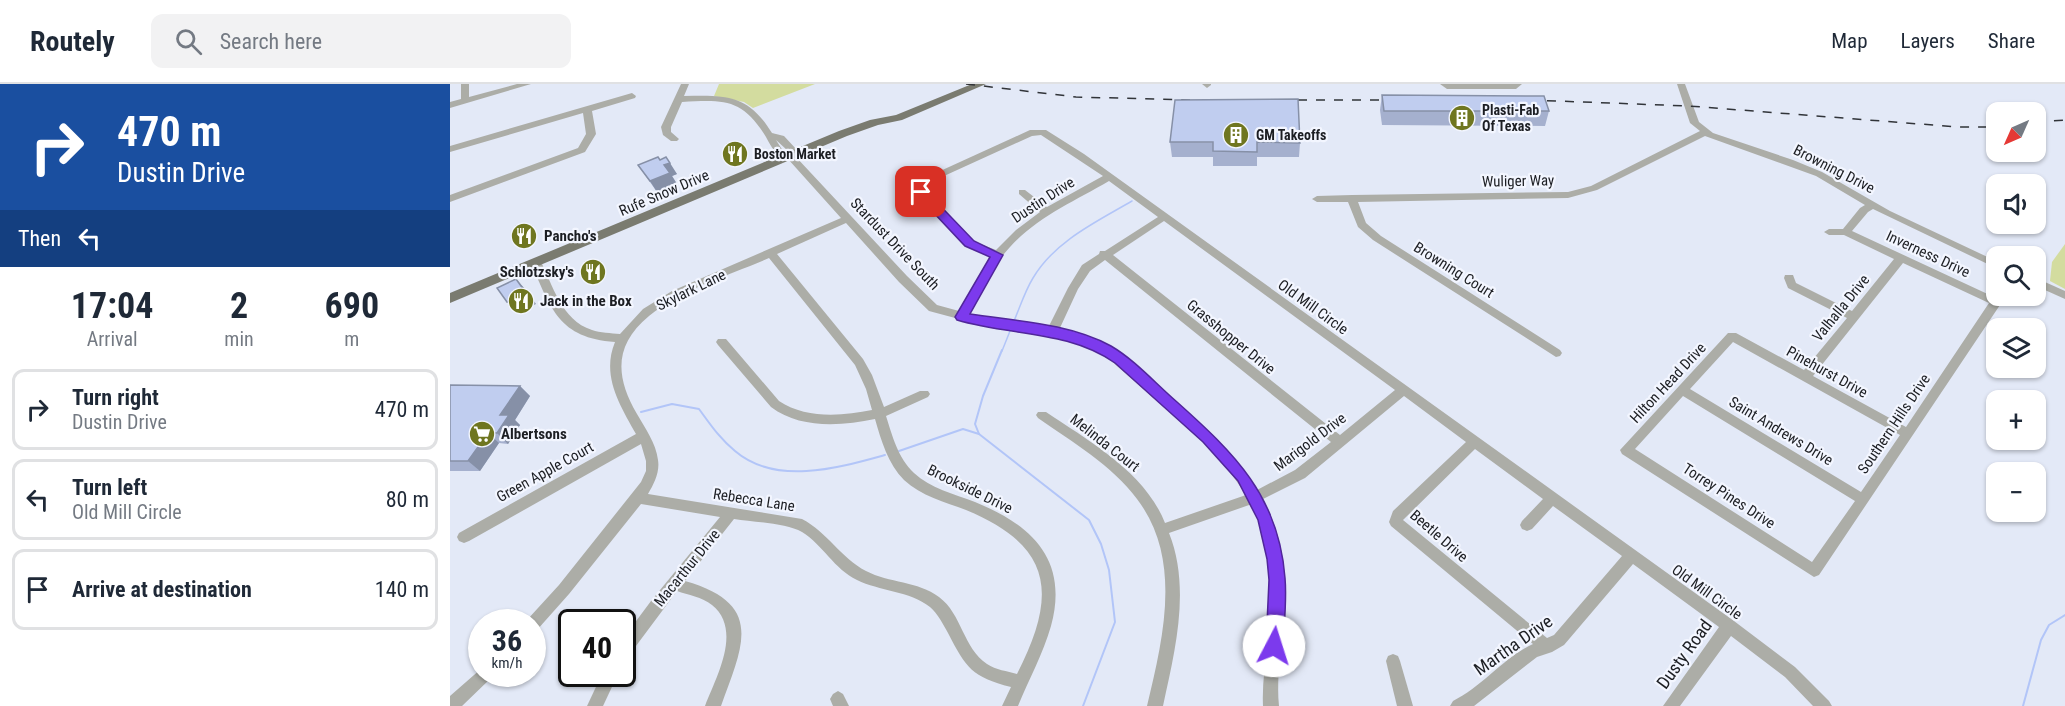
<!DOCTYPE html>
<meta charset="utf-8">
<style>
body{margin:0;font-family:"Roboto Condensed",sans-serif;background:#f2f2f3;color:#1f2937;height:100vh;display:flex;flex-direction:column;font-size:22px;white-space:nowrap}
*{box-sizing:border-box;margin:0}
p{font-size:20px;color:#747a83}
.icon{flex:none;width:33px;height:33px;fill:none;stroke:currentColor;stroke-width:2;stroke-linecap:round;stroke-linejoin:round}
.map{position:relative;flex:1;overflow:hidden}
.side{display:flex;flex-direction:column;background:#fff;width:450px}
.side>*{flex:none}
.guide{background:#1a4fa0;color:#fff;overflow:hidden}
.needle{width:39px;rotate:225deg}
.controls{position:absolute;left:1536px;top:18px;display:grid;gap:12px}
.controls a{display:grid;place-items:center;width:60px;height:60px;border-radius:12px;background:#fff;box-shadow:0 2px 4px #0004;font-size:30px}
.speed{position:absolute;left:18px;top:525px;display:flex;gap:12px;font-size:30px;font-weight:700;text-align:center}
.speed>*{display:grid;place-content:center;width:78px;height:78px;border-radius:50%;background:#fff;box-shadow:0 2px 4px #0004;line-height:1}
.speed small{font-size:15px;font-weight:400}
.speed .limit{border:3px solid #111;border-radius:9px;background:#fff;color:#111}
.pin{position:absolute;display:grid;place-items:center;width:51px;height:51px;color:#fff;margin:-26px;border-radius:12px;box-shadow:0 3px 9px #0006}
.me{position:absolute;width:66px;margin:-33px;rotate:5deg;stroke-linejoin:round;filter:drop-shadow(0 0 4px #0008)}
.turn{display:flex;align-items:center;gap:21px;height:126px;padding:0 18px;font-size:27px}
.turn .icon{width:78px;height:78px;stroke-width:2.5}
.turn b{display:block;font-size:42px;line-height:51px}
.then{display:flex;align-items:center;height:57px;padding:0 18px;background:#0003;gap:12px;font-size:22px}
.eta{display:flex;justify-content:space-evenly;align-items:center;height:102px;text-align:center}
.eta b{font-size:36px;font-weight:700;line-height:42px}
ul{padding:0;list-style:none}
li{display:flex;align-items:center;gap:18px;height:81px;margin:0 12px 9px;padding:0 6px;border:3px solid #e0e1e3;border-radius:12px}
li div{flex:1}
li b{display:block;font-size:22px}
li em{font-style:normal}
header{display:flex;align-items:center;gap:36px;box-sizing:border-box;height:84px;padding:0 30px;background:#fff;border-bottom:2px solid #e0e1e3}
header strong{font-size:28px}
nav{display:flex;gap:33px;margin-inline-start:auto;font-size:21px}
.search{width:420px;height:54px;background:#f2f2f3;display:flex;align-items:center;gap:15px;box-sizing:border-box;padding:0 21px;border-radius:12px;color:#747a83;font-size:22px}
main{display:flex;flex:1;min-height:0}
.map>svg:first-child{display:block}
</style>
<header>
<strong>Routely</strong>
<div class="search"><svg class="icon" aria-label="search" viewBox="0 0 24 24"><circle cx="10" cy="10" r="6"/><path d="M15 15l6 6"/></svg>Search here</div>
<nav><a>Map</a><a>Layers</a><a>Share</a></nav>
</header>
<main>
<section class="side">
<div class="guide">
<div class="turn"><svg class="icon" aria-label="right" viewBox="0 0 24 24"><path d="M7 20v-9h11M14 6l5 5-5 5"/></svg><div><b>470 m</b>Dustin Drive</div></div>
<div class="then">Then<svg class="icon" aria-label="left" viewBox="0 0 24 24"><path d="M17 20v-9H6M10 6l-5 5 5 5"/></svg></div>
</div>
<div class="eta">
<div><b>17:04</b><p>Arrival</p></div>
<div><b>2</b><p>min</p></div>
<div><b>690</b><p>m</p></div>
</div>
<ul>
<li><svg class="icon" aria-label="right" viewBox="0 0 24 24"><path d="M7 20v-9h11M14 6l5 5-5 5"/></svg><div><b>Turn right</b><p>Dustin Drive</p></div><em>470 m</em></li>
<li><svg class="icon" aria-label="left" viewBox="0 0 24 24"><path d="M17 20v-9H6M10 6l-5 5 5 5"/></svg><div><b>Turn left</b><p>Old Mill Circle</p></div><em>80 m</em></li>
<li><svg class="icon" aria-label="arrive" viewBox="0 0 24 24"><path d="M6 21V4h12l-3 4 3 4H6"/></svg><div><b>Arrive at destination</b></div><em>140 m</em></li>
</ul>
</section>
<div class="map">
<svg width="1615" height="622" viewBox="0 0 1615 622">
<rect width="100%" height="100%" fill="#e3e9f7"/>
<g fill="#d3dc9f">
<polygon points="269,0 365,0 303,24 294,18 264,12"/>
<polygon points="1615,160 1615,205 1600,197 1602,178"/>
</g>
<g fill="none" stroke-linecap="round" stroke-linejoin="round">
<g stroke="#b2c5f8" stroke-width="1.5">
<path d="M564 237C570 223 575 207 583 194 605 157 646 138 682 117"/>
<polyline points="552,267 560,247"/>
</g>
<g stroke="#b2c5f8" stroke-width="2">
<polyline points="552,266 533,312 525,340 529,350 639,436 651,460 659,486 665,538 633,622"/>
<path d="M191 328 222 320 249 325C260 340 270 355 285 367 326 402 388 384 435 371"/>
<polyline points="449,367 513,345 529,350"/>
<polyline points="1573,622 1591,556 1599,541 1615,531"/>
</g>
<g fill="#acada7" fill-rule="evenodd">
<polygon points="11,0 19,0 19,13 67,0 81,0 0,24 0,18 11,15"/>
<path d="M231 0H239L234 12C276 11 298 10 322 49L334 52 347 66 346 73 457 192 487 221 509 227 541 172 515 161 466 108 475 95 488 88 580 46H596L634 70 1284 537 1345 583 1379 617 1382 622H1363L1335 593 1281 552 1230 622H1213L1269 543 1183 480 1114 561 1102 568 1087 573 1024 622H1000L1003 617C1032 603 1053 574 1083 560L941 442 939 438 943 427 1016 358 954 312 855 394 813 415C831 455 835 495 833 538 832 566 826 594 829 622H813C812 602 815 582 817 562 821 513 822 465 802 420L719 449C741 504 725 567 713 622H697C713 555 733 475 687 415 662 381 622 358 588 334L586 331 588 328H596C639 357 695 388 715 439L796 411 774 379 754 358 651 268 616 255 535 242 479 227 449 198 396 139 327 170 413 275 422 291 434 323 470 307H478L480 310 478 313 436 332C442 351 448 374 464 389 480 404 504 410 525 418 582 441 619 476 601 542 593 570 579 595 568 622H552L561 603C522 593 516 584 498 549 493 540 488 530 480 523 460 507 429 507 407 496 384 485 373 461 352 448 336 439 303 438 284 435L235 497C315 520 293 561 271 622H255C266 593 293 546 262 521 252 513 238 511 227 507L177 574 172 576V556L201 517 270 433 191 420 119 510 87 546 82 548V538H76L77 536 109 501 191 398 196 387V377L191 360 19 457 14 459 9 457 7 453 9 449 186 350C170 321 151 292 165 258 109 254 101 225 81 179L82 176H90C103 201 111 236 142 246 150 249 161 249 170 250L193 225 222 207 391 134 338 75C325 71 322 64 316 53 292 14 274 16 232 18L221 43V48L229 55 227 57H221L213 51 211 43ZM591 51 653 92 597 123 575 106H569V110L590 128 566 146 546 166 523 157 476 108 482 99 494 92 582 52ZM326 56 337 66V68L333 67ZM659 97 708 133 655 167H650L649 170 632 181 618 204 598 244 518 230C531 207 542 182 560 163 587 133 625 117 659 97ZM714 137 945 306 890 351 663 171ZM319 174 405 281 416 305 422 326C392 332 356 335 329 317L276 255H268L266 258 268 261 321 323C350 345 391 342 425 335 431 356 438 380 454 396 471 412 495 418 516 426 603 462 608 510 567 590 557 587 546 586 537 580 513 564 512 530 489 513 468 497 439 499 416 487 391 474 377 448 352 435L198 410C204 400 210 388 208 376 206 359 195 344 187 330 165 292 164 261 199 232 233 204 280 191 319 174ZM655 176 881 358 845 386 807 406 782 371 762 350 659 262 609 246 628 205 640 187ZM1025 365 1093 415 1072 437 1070 441 1072 445 1077 447 1082 445 1103 422 1172 472 1104 551 1097 554 953 436Z"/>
<polygon points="752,0 761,0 761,1 757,4"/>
<polygon points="990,0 1072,0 1066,5 997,5"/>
<path d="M1227 0H1235L1249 38 1263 49 1343 76 1372 88 1440 127 1546 177V184L1423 125 1418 128 1402 147 1544 213 1546 210 1556 212 1369 491 1364 493 1172 370 1170 366 1278 249H1286L1354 286 1397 234 1338 204 1334 194 1335 191H1343L1346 199 1402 227 1444 175 1394 151H1379L1374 148 1379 145H1393L1410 124 1415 121 1366 92 1255 52 1147 106 1118 114 908 118 916 139 931 152 1110 266 1112 269 1110 272 1106 273 923 156 908 143 898 118H867L862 115 867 112 902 111 1118 108 1141 102 1250 47 1240 39ZM1453 179 1539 219 1456 343 1363 292ZM1283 258 1450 351 1411 408 1240 305ZM1233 312 1405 417 1362 478 1185 365Z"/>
<polygon points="182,9 186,12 185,14 142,27 146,50 135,68 0,118 0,111 128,64 136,50 133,29 0,68 0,62"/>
<polygon points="1586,194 1615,207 1615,215 1586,202"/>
<polygon points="943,570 948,572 950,577 963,622 947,622 936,577 938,572"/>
<polygon points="32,584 32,590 42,590 40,595 12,622 0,622 0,612"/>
<polygon points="152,590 168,590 153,622 137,622"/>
<polygon points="388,607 393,610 399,622 383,622 380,615 383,610"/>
</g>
<polygon fill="#7a7b70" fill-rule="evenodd" points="522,0 536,0 452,36 428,41 397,52 0,219 0,209 389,47 420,36 446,31"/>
<g stroke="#313439" stroke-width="1.5" stroke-dasharray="9 9" stroke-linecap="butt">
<polyline points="516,0 626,13 740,16"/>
<polyline points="830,16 947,16"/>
<polyline points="1079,16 1239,22 1508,43 1546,43"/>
<polyline points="1586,38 1615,36"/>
</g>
</g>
<g fill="#a5b0ce">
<polygon points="932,11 1099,27 1095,42 932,41 930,26"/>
<polygon points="720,58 850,59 849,73 807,73 807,82 763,82 763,73 722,73"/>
<polygon points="210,76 227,90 222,92 227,100 207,108 188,81"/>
<polygon points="0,301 70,302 80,312 65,336 70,341 58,360 49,359 30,387 0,387"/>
</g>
<g fill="#8690a7">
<polygon points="220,79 227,90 222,92 227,100 207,108 200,97 214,81"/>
<polygon points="66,195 76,206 86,220 66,229 57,218"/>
<polygon points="70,302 80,312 65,336 70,341 58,360 47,349 50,331"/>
<polygon points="38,349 49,359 30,387 18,377"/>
</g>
<g fill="#c0cdef" stroke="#8690a7" stroke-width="1.5">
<polygon points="932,11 1094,12 1099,27 934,27"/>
<polygon points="848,15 850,59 807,58 807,68 763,67 763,58 720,58 725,16"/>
<polygon points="208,73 210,76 216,73 220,79 214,81 220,89 200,97 188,81"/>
<polygon points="66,195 76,209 57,218 47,204"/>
<polygon points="0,301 70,302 50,331 59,331 47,349 38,349 18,377 0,377"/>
</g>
<path fill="#7c3aed" stroke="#51269a" stroke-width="1.5" d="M471 105 475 106 524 157 553 171 520 230C565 237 619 239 661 262 685 276 706 300 727 318 784 369 829 412 835 494 837 516 834 540 833 562L830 568 824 570 818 568 816 562 819 496 817 475 808 436 788 397 753 358 665 279C618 246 560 252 507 236L505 233 540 173 515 162 467 111 465 108Z"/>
<defs>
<g id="building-disc" transform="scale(1.35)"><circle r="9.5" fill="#6f7620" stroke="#f3f6ff"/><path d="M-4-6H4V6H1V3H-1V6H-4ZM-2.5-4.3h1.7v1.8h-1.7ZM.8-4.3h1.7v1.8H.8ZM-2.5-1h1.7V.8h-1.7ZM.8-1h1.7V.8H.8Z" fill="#fff"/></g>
<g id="restaurant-disc" transform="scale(1.35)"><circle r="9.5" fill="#6f7620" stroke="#f3f6ff"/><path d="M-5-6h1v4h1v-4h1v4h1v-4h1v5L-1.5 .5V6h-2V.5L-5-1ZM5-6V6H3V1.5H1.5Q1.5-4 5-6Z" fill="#fff"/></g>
<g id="supermarket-disc" transform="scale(1.35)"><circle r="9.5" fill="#6f7620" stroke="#f3f6ff"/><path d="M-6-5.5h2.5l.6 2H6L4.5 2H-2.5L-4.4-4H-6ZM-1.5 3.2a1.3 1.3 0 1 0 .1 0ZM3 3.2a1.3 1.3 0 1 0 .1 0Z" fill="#fff"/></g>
</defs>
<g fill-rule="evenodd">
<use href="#building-disc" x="1012" y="34"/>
<use href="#building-disc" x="786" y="51"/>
<use href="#restaurant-disc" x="285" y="70"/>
<use href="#restaurant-disc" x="74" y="152"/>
<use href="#restaurant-disc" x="143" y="188"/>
<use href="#restaurant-disc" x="71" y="217"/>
<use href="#supermarket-disc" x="32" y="350"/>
</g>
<g text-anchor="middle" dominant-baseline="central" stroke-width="4.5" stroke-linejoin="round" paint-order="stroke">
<g font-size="14" font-weight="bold" fill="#1c1e23" stroke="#f3f6ff" text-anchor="start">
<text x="1032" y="26">Plasti-Fab<tspan x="1032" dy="16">Of Texas</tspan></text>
<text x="806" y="51">GM Takeoffs</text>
<text x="304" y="70">Boston Market</text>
</g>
<g font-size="15" fill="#1c1e23" stroke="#f3f6ff">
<text transform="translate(1384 85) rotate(27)">Browning Drive</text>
<text transform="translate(1068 97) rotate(-1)">Wuliger Way</text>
<text transform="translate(214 109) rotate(-23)">Rufe Snow Drive</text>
<text transform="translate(593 116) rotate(-33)">Dustin Drive</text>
<text transform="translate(445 160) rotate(46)">Stardust Drive South</text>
<text transform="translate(1478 170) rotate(25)">Inverness Drive</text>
<text transform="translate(1004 186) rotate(32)">Browning Court</text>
<text transform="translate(241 206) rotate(-26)">Skylark Lane</text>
<text transform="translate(863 223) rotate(36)">Old Mill Circle</text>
<text transform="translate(1391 224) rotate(-51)">Valhalla Drive</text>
<text transform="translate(781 253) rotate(39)">Grasshopper Drive</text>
<text transform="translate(1377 288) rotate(29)">Pinehurst Drive</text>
<text transform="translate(1218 299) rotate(-47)">Hilton Head Drive</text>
<text transform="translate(1444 340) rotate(-56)">Southern Hills Drive</text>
<text transform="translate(1331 347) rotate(31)">Saint Andrews Drive</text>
<text transform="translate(860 358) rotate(-37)">Marigold Drive</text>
<text transform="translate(655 359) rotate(38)">Melinda Court</text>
<text transform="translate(95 388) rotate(-29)">Green Apple Court</text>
<text transform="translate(520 405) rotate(26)">Brookside Drive</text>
<text transform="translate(1279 412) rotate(33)">Torrey Pines Drive</text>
<text transform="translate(304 416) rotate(9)">Rebecca Lane</text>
<text transform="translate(989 452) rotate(41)">Beetle Drive</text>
<text transform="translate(237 484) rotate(-51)">Macarthur Drive</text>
<text transform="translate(1257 508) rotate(36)">Old Mill Circle</text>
</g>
<g font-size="15" font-weight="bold" fill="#1c1e23" stroke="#f3f6ff" text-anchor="start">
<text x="94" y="152">Pancho's</text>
<text x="124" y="188" text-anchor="end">Schlotzsky's</text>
<text x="90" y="217">Jack in the Box</text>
<text x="51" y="350">Albertsons</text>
</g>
<g font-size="18" fill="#1c1e23" stroke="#f3f6ff">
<text transform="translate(1063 561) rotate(-35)">Martha Drive</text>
<text transform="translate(1234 570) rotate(-54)">Dusty Road</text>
</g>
</g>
</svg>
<div class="controls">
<a><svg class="needle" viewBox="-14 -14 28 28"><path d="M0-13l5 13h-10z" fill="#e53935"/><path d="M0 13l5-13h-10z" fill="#747a83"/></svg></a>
<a><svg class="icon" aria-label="sound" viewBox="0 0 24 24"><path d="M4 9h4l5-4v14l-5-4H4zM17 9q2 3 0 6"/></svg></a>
<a><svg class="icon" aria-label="search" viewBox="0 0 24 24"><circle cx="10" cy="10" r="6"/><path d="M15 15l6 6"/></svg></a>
<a><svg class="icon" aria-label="layers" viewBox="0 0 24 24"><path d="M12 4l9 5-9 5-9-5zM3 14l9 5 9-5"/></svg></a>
<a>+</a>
<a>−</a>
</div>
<div class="speed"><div>36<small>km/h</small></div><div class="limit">40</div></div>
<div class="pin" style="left:471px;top:108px;background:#d93025"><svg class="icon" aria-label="arrive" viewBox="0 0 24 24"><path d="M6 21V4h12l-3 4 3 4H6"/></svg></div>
<svg class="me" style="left:824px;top:562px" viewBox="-20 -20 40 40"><circle r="19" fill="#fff"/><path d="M0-13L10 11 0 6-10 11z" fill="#7c3aed"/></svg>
</div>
</main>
